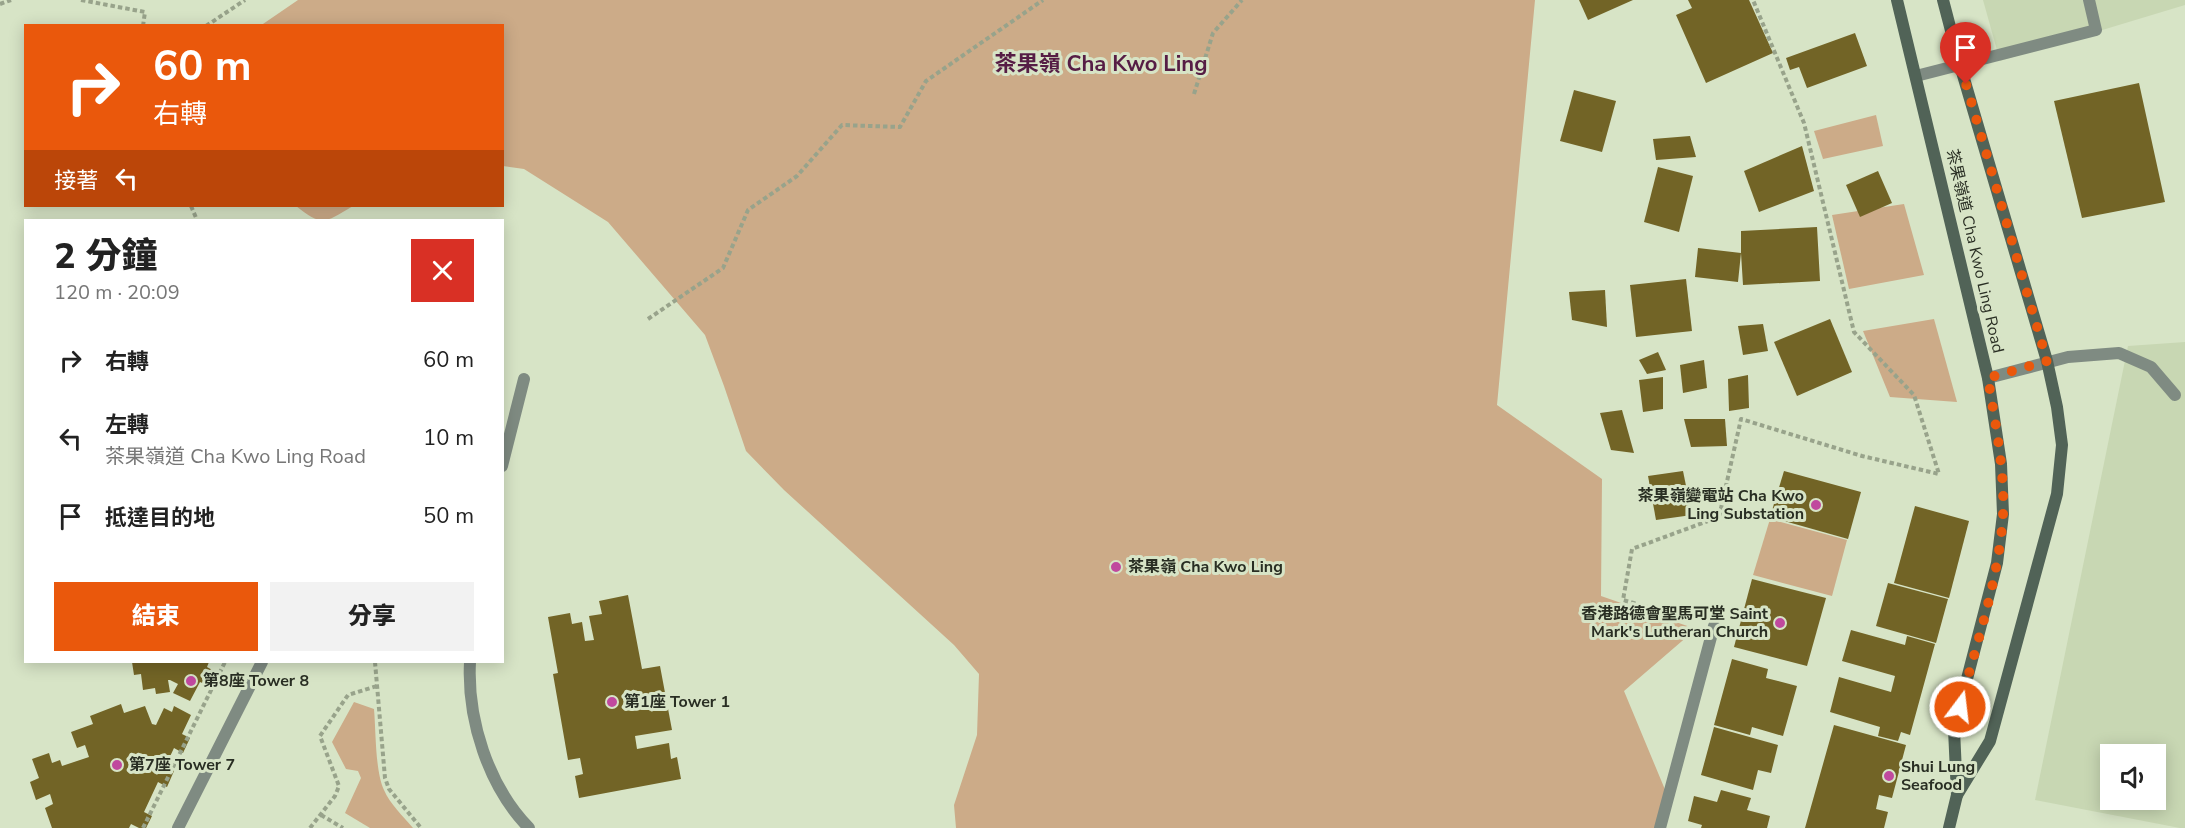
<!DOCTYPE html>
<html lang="zh-TW">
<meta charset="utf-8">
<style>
body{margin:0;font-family:"Nunito Sans","Noto Sans TC",sans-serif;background:#f2f2f2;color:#222;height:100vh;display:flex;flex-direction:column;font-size:22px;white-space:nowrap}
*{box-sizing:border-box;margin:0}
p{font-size:20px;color:#767676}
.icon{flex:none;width:33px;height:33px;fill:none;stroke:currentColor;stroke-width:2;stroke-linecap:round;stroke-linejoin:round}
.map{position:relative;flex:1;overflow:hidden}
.panel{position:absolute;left:24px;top:219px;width:480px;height:444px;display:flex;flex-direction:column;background:#fff;border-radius:0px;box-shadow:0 3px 15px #0003}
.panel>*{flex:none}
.banner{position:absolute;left:24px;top:24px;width:480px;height:183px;border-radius:0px;box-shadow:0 3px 15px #0003;background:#ea580c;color:#fff;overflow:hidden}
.fabs{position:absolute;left:2100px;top:744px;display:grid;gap:12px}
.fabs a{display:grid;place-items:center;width:66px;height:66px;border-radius:0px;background:#fff;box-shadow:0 3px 15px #0003;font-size:30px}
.pin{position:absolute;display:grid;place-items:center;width:51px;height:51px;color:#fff;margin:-62px -26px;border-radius:50% 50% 50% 0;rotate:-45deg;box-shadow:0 0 6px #0007}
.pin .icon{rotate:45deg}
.me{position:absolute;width:66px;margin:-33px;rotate:15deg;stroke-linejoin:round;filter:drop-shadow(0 0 4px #0008)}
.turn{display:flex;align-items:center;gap:21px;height:126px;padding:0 30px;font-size:27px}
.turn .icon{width:78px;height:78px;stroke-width:2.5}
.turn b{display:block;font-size:42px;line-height:51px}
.then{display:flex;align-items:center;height:57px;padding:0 30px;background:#0003;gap:12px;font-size:22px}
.round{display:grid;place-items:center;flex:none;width:63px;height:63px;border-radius:0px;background:#f2f2f2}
.head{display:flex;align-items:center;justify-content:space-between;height:102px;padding:0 30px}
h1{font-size:36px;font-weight:800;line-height:45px}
.button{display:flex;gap:12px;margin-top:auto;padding:12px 30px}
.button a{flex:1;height:69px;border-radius:0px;background:#ea580c;color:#fff;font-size:24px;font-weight:800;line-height:69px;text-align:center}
.button a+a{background:#f2f2f2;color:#222}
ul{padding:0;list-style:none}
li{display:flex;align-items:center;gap:18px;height:78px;padding:0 30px}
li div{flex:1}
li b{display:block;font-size:22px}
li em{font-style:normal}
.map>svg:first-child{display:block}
</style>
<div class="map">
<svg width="2185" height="828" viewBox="0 0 2185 828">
<rect width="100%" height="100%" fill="#d7e4c6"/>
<g fill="#c8d7b3" fill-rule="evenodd">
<polygon points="1983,0 2185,0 2185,5 2000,61"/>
<path d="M2185 342V828H2180L2035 800 2128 346ZM2110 754H2156V800H2110Z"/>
</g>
<g fill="#ccab88">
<polygon points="298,0 1535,0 1497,405 1602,479 1601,596 1696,629 1624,691 1666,792 1656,828 956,828 954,805 977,735 979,674 954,645 784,490 746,451 724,386 705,335 608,222 524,169 503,166 502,26 260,26"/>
<polygon points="1876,115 1883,146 1823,159 1814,131"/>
<polygon points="1904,204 1924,275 1849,289 1832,215"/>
<path d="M296 206H353C324 223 323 227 296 206Z"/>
<polygon points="1934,319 1957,402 1890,397 1863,331"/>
<polygon points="1770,519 1847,540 1832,596 1753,575"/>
<path d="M354 702 374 709C376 731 375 771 384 790 390 804 403 816 413 828H370L345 813 361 778 358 771 346 769 332 742Z"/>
</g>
<g fill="#726426">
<polygon points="1579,0 1633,0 1588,20"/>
<polygon points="1688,0 1749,0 1773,53 1706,83 1676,15 1692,8"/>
<polygon points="1855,33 1867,66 1807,88 1799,67 1790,70 1786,58"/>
<polygon points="2139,83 2165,202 2082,218 2054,101"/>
<polygon points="1574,90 1616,101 1602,152 1560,141"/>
<polygon points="1690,136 1696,157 1656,160 1653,139"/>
<polygon points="1802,146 1814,191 1759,212 1744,171"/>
<polygon points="1658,167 1693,176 1679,232 1644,222"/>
<polygon points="1878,171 1892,203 1860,217 1846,185"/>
<polygon points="1817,227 1820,281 1743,285 1741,253 1738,282 1695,277 1698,248 1741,253 1741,231"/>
<polygon points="1686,279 1692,331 1636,337 1630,285"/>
<polygon points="1605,290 1607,327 1572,320 1569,292"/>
<polygon points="1830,319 1852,372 1797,396 1774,342"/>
<polygon points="1763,324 1768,351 1743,355 1738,326"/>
<polygon points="1658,352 1666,370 1647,374 1639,360"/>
<polygon points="1704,360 1707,388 1683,393 1680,365"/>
<polygon points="1748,375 1749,408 1729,411 1728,379"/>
<polygon points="1663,377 1663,409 1643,412 1639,380"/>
<polygon points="1622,410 1634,453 1611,450 1600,413"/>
<polygon points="1684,419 1725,419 1727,446 1691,447"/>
<polygon points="1683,471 1692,515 1656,520 1648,476"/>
<polygon points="1784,471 1861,492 1848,539 1770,517"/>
<polygon points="1915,506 1969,521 1949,598 1894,583"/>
<polygon points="1752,579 1826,598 1807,666 1734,647"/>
<polygon points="1888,583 1948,599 1936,643 1876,626"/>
<polygon points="628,595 642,669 660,666 672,730 635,736 637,749 669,743 671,759 677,757 681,779 579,798 575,776 583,774 580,758 568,760 553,674 558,673 548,617 570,613 572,624 582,622 585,641 594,640 589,616 602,614 599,601"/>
<polygon points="1851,630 1905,645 1907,636 1935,644 1910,735 1901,732 1898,741 1878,736 1880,727 1830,712 1839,677 1891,692 1895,676 1842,661"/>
<polygon points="1732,659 1768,669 1766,678 1797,686 1783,736 1752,727 1750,735 1714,725"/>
<polygon points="132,662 209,662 207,667 214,671 207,685 200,682 190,701 173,693 178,684 170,680 168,680 170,692 156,694 155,688 143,690 141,674 134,675"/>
<polygon points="121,704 124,713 145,706 152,724 156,725 164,708 172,712 174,706 191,715 182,734 190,738 183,753 174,748 165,767 174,771 167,787 158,782 144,812 152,816 146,828 139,828 131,824 129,828 52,828 45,808 53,804 50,794 36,800 30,782 39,778 32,759 49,753 52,763 60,760 62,766 89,757 85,745 77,748 71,732 93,724 90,716"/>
<polygon points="1834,725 1906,745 1892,798 1879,795 1876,809 1888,812 1884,828 1805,828"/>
<polygon points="1714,727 1778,745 1771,773 1758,770 1753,790 1701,775"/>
<polygon points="1721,790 1751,798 1747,810 1770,816 1767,828 1701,828 1702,825 1688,821 1694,796 1717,802"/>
</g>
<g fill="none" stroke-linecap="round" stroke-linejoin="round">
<g stroke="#98a38b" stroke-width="4" stroke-dasharray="4.5 3" stroke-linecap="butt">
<polyline points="81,0 145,12 143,26"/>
<polyline points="0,4 11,0"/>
<polyline points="206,26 245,0"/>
<polyline points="1194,94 1213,33 1242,0"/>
<polyline points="191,206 197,220"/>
<polyline points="648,319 723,268 748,210 797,176 842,125 900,127 926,81 1043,0"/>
<polyline points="1693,620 1623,600 1632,549 1719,517 1741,419 1862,456 1939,474 1914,395 1854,332 1804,123 1753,0"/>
<polyline points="375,662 385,778 389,789 421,828"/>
<polyline points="321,815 343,828"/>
<polyline points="143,828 225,662"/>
<polyline points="310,828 335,796 339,786 320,736 348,695 377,686"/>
</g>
<g stroke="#7f8b82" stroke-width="12">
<polyline points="1916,76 2096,30 2089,0"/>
<polyline points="1988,378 2068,357 2119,353 2151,367 2175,395"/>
<polyline points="178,828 262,662"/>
<polyline points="1660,828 1714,626"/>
</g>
<g stroke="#7f8b82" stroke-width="12">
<polyline points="502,466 524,379"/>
<path d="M470 662C467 719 488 786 529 828"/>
</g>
<g stroke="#516357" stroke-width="12">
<polyline points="1897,0 1988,378 2001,464 2003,514 1997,563 1954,729 1957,795 1949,828"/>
<polyline points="1943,0 1960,65 2047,361 2057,407 2062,445 2057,494 1990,741 1957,795"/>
</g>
</g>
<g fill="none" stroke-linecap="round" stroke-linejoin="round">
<path stroke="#ea580c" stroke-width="10" stroke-dasharray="0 18" d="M1960 707C1976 644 1999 580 2003 515 2005 469 1995 423 1988 378L2047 361 1966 84"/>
</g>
<g fill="#c0499e" stroke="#d7e4c6" stroke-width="2">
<circle cx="1816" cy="505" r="6"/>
<circle cx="1116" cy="567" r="6"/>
<circle cx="1780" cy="623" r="6"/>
<circle cx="191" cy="681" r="6"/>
<circle cx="612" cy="702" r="6"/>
<circle cx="117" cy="765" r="6"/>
<circle cx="1889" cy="776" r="6"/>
</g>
<g text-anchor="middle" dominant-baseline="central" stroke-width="6" stroke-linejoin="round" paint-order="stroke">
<g font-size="16" fill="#292e23" stroke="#d7e4c6">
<text transform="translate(1975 251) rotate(77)">茶果嶺道 Cha Kwo Ling Road</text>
</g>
<g font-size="16" font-weight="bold" fill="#292e23" stroke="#d7e4c6" text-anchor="start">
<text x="1804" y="496" text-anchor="end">茶果嶺變電站 Cha Kwo<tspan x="1804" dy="18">Ling Substation</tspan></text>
<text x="1128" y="567">茶果嶺 Cha Kwo Ling</text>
<text x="1768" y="614" text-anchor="end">香港路德會聖馬可堂 Saint<tspan x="1768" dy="18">Mark's Lutheran Church</tspan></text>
<text x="203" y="681">第8座 Tower 8</text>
<text x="624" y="702">第1座 Tower 1</text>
<text x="129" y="765">第7座 Tower 7</text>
<text x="1901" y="767">Shui Lung<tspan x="1901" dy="18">Seafood</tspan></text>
</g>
<g font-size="22" font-weight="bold" fill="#561d45" stroke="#d7e4c6">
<text x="1101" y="64">茶果嶺 Cha Kwo Ling</text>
</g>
</g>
</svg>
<div class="fabs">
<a><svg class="icon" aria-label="sound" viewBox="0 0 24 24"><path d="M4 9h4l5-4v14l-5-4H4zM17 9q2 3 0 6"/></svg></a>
</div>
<div class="pin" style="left:1966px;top:84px;background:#d93025"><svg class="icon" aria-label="arrive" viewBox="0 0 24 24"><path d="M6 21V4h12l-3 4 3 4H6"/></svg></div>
<svg class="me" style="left:1960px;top:707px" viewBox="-20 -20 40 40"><circle r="17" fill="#ea580c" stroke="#fff" stroke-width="3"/><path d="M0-11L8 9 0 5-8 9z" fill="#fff"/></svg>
<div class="banner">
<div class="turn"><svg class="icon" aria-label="right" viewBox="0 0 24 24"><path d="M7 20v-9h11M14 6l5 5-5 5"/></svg><div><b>60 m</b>右轉</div></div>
<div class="then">接著<svg class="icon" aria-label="left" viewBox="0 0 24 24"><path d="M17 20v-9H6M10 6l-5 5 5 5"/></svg></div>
</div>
<section class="panel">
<div class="head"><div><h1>2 分鐘</h1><p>120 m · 20:09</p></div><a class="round" style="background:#d93025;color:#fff"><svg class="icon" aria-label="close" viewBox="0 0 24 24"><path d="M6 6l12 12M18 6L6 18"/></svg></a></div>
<ul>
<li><svg class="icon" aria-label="right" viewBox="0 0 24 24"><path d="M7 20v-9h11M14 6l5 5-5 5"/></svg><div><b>右轉</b></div><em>60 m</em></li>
<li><svg class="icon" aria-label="left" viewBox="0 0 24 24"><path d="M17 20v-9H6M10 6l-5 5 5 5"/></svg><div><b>左轉</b><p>茶果嶺道 Cha Kwo Ling Road</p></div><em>10 m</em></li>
<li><svg class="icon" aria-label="arrive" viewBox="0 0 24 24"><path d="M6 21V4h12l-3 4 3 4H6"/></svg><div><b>抵達目的地</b></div><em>50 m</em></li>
</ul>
<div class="button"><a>結束</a><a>分享</a></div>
</section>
</div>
